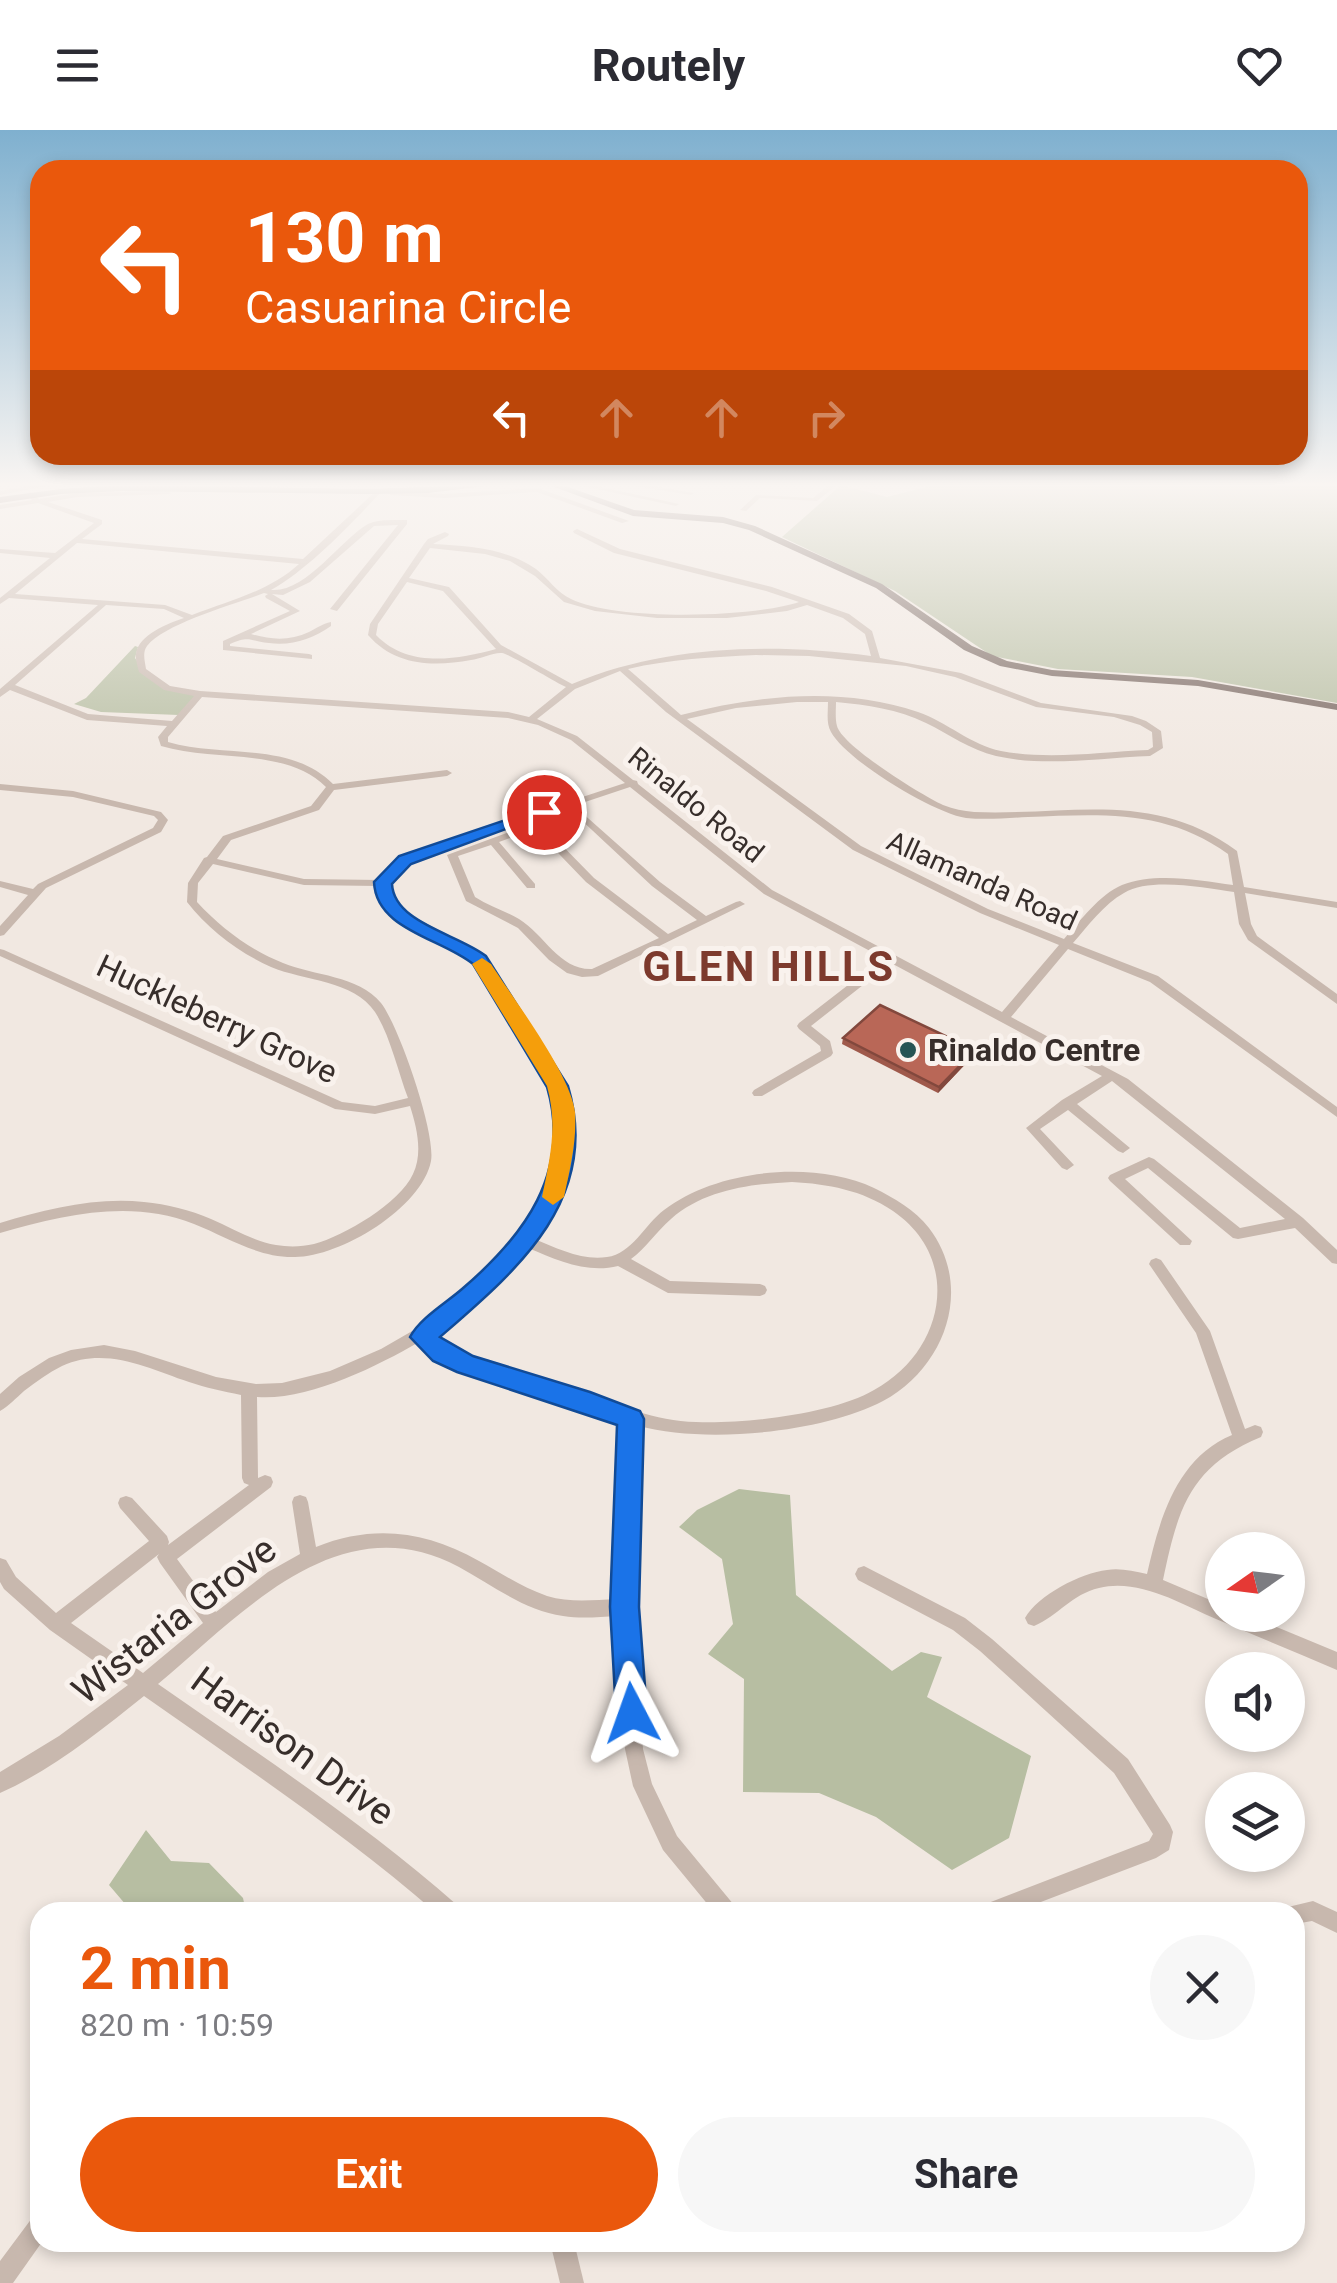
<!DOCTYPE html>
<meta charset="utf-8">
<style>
body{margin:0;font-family:Roboto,sans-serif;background:#f7f7f7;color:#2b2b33;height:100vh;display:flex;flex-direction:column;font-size:38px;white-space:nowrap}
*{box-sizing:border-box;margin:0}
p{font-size:32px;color:#7c7c81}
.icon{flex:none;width:55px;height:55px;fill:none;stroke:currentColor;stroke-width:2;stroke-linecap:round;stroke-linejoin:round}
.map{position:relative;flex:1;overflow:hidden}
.side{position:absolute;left:30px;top:1772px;width:1275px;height:350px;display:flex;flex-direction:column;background:#fff;border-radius:30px;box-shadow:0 5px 15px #0003}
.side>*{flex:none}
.hud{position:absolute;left:30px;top:30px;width:1278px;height:305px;border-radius:30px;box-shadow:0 5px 15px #0003;background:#ea580c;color:#fff;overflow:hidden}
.needle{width:65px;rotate:256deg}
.tools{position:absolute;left:1205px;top:1402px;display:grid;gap:20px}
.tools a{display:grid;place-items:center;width:100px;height:100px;border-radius:50%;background:#fff;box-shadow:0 5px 15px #0003;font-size:50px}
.pin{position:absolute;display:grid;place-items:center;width:85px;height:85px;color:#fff;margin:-42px;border:5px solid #fff;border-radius:50%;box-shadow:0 2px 10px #0007}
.me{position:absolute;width:110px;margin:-55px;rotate:356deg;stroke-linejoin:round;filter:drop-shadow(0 0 8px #0008)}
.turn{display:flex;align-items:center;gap:35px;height:210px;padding:0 50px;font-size:45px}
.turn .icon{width:130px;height:130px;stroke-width:2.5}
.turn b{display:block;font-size:70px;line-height:85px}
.lanes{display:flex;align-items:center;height:95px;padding:0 50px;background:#0003;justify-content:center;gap:50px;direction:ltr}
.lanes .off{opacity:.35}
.round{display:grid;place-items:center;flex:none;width:105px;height:105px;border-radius:52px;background:#f7f7f7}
.summary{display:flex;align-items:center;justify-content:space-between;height:170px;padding:0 50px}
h1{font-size:60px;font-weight:700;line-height:75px;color:#ea580c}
.primary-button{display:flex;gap:20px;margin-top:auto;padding:20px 50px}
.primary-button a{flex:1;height:115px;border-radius:60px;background:#ea580c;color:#fff;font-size:40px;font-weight:700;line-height:115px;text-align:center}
.primary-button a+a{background:#f7f7f7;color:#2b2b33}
header{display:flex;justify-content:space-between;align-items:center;height:130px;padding:0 50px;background:#fff;font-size:45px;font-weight:700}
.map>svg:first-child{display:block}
</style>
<header><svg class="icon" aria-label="menu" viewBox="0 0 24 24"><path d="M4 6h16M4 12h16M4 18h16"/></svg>Routely<svg class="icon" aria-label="heart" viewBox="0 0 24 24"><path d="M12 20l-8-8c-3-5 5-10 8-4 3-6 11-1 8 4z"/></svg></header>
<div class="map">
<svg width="1337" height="2153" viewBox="0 0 1337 2153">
<rect width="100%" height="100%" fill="#f1e8e1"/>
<g fill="#b7bea2">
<polygon points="841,355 887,367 934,355 1337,355 1337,573 1192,547 1058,539 992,526 895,461 782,407"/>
<path d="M135 516 138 517 135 528C152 553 171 559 199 563L179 585 101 582 74 574 86 568Z"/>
<polygon points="739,1359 790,1365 796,1465 892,1541 921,1522 942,1527 927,1567 1031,1626 1009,1708 952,1740 876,1687 819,1663 743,1662 744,1549 708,1524 733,1494 722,1429 679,1397 697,1380"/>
<polygon points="146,1700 171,1731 209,1733 243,1768 246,1782 132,1782 109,1755"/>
</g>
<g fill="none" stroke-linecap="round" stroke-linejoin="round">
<g fill="#c8b8ae" fill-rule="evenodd">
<polygon points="35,355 52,355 0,365 0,361"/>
<polygon points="578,355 592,355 679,374 676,376"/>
<polygon points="628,355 648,355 694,363 691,365"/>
<polygon points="829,355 837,355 817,371 760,368 746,381 740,380 756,365 813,368"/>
<polygon points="538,358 629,391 622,393 537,362 444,368 391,365 388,363 391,361 444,364"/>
<path d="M377 360 382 361C351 394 310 438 271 460 306 463 340 410 368 394 377 389 395 390 407 390V394L337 481 330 479 398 395 374 396 310 452 283 465 272 464 300 481 251 504C271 510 290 511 309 502 317 498 322 494 331 492V496C312 509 292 516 269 513 249 511 250 505 230 514V516L309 524 312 525V529L223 520V511L290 481 266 468 265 466 268 464 264 463C236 474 165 493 147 516 142 523 145 531 146 539L170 556 200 561 508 582 529 587 566 557C555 552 510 524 502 523 494 522 480 529 471 530 433 537 395 536 368 505L370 494 424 414 428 409 445 402 449 404 448 406 433 414C468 416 506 418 536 439 548 448 557 463 571 469 615 491 752 488 799 472L766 461 614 423 574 403 573 401 577 399 620 419 772 457 849 484 872 501 880 528 961 543 1041 573 1132 586 1146 591 1161 601 1163 618 1150 626C1100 628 1045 637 996 626 970 620 949 604 926 593 898 579 867 575 836 572 836 579 835 589 837 596 842 616 923 666 943 675 954 679 963 681 974 682 1068 686 1153 659 1237 721L1244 757 1337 772V778L1245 763 1251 794 1257 806 1337 864V874L1248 810 1239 794 1234 762C1205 758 1150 747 1124 763 1104 774 1088 796 1073 813L1158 846 1337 977V987L1150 852 1068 819 1011 887 1128 949 1303 1088 1337 1120V1134L1332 1133 1295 1098 1238 1109 1233 1108 1148 1038 1125 1049 1192 1111 1190 1115H1180L1110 1051 1108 1048 1110 1045 1149 1027 1154 1029 1240 1098 1285 1089 1112 951 1077 974 1130 1018 1123 1023 1118 1021 1068 980 1040 999 1074 1035 1067 1040 1062 1038 1026 998 1062 970 1102 946 891 833 811 896 830 911 833 923 831 926 762 966H754L752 963 754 960 821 921 820 916 799 899 797 896 799 893 883 828 764 764 630 657 427 725 398 739 388 753 394 776 468 816 484 828 563 956 570 1012 559 1065 534 1109C557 1118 582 1131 607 1127 632 1124 645 1094 664 1080 717 1039 814 1030 874 1058 894 1068 915 1080 929 1098 974 1157 946 1237 883 1271 822 1303 705 1314 639 1296L634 1477 643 1619 652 1654 677 1706 734 1775 737 1782H714L663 1720 633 1656 625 1619 617 1486C599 1487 581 1489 563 1486 525 1481 492 1455 459 1437 339 1373 242 1484 158 1554 260 1625 364 1693 457 1775L460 1782H435C344 1703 242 1635 144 1566 100 1601 52 1640 0 1663V1642L59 1606 128 1555 50 1500 4 1459 0 1452V1428L6 1430 16 1447 56 1483 149 1411 120 1378 118 1373 120 1368 126 1366 132 1368 167 1406 169 1412 168 1415 249 1355 244 1353 242 1348 241 1265C223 1261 206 1258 189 1252 147 1238 106 1216 62 1236 48 1243 36 1252 24 1261 16 1268 9 1276 0 1281V1264L19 1247 49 1228 71 1220 104 1215 135 1221 216 1247 256 1254 282 1253 330 1241 381 1219 433 1189 480 1152 519 1109 545 1065 557 1012 551 956 476 832 460 820 385 780 378 756 304 755 213 734 198 753 197 772C221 798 250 820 283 833 314 846 358 845 381 873 399 896 436 1003 431 1031 422 1078 340 1127 295 1127 258 1128 227 1107 194 1094 131 1069 63 1085 0 1103V1093C47 1079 95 1067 144 1072 167 1074 190 1080 211 1089 232 1098 253 1111 276 1115 288 1117 301 1117 314 1114 344 1106 400 1073 413 1044 423 1023 417 998 410 976L375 984 335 979 0 826V819L4 820 342 972 375 976 408 968C398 942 390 905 375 882 354 850 304 851 271 837 238 822 209 800 187 772L188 753 204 728 207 727 223 706 311 676 326 657C286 617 214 632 161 616L158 607 167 596 87 590 10 560 0 567V559L98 475 9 468 0 474V468L50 428 0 423V419L55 423 94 393 38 373 0 379V375L32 370 27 364 30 362 39 369 77 363 169 361 171 364 77 367 48 372 102 390V394L82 409 303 429ZM77 413H78L299 434C270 461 228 471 192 485L165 475 15 464ZM430 418 485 424 510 431 535 446 564 472 595 481 657 488H727L787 481 807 475 843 488 865 504 871 526C772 513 665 515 572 554L501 515 449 457 409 448ZM407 452 443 461 496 519C455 530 408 538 376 505L378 494ZM106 475 164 479 184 488C169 493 138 505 136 524 135 528 138 538 139 542L164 560 194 566 172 591 88 584 15 555ZM756 525 809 526 906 536 955 547 1036 577 1114 587 1140 595 1152 602 1153 617 1148 620C1100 622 1049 630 1001 621 971 615 947 592 918 582 841 556 758 565 681 585L628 539C670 529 713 527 756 525ZM620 541 666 582 853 720 980 783 1059 815 1002 882 772 760 638 654 637 651 633 650 577 606 537 589 575 559ZM202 567 508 588 538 595 571 610 625 653 419 721 390 735 380 750 304 749 217 729 231 710 319 680 334 660 447 646 452 643 447 640 333 654C290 611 223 628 168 612V607ZM797 572H828C828 582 826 593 831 602 846 630 933 683 966 688 986 690 1007 688 1028 687 1100 684 1167 679 1228 724L1233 755C1199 750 1155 742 1122 755 1100 764 1080 791 1064 809L988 779 861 716 687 589 736 578ZM792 1052C828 1054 862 1060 893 1081 964 1130 944 1222 874 1260 833 1284 744 1294 696 1292 655 1291 618 1275 579 1262 543 1250 506 1240 470 1229L447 1219 431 1205 491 1160 528 1118C557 1130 587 1144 618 1136L668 1163 760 1166 765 1164 767 1160 765 1156 760 1154 670 1151 631 1129C646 1118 656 1102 671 1089 704 1060 750 1054 792 1052ZM419 1212 437 1227 461 1238 623 1291 616 1469C594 1470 570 1473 547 1466 523 1458 501 1443 479 1431 425 1401 374 1394 316 1417L308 1372 306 1367 300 1365 294 1367 292 1372 300 1424 268 1442 216 1482 177 1429 271 1357 273 1352 271 1347 265 1345 258 1348 257 1267C307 1271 376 1237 419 1212ZM159 1424 157 1427 160 1433 203 1493 143 1543 71 1493Z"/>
<polygon points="0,654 73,661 161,682 168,690 161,702 46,758 4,805 0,806 0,796 28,765 0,757 0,751 33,759 38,754 153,698 158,690 154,686 73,667 0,660"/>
<path d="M580 681 660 752 706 786 736 772 740 771 745 774 598 846 582 847 567 843 549 830 518 798 466 771 447 725 547 688ZM578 687 652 756 697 790 668 804 594 748 543 696ZM535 699 586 752 659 808 592 839C559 840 545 805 519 789 505 781 489 776 475 767L458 726 491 715 527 758H535V754L499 712Z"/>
<path d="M1156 1128 1161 1130 1210 1201 1245 1299 1255 1295 1261 1297 1263 1302 1261 1307C1189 1337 1178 1379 1163 1450L1222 1475V1485H1248L1337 1522V1540C1297 1523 1256 1506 1216 1489 1181 1474 1139 1448 1099 1458 1072 1464 1058 1486 1034 1496L1028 1494 1025 1488C1038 1465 1081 1443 1107 1440 1120 1438 1133 1441 1147 1444 1159 1391 1176 1328 1232 1305L1196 1203 1149 1134 1151 1130Z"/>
<polygon points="864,1436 965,1488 992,1509 1128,1629 1170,1695 1173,1702 1169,1720 1156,1728 1015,1782 980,1782 983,1775 1149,1711 1153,1704 1114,1643 980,1521 953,1500 858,1450 855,1444 858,1438"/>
<polygon points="1313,1771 1337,1782 1337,1803 1312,1791 1295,1794 1295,1782 1285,1782 1288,1777"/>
<polygon points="40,2084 40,2112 42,2112 13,2153 0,2153 0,2131 32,2088"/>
<polygon points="550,2112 574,2112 584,2153 560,2153"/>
</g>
<g fill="#77655e" fill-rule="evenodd">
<polygon points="122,355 367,359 493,355 428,363 367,364 122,361 61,364 0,373 0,367 61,359"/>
<polygon points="549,355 562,355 634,380 723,387 755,396 882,454 972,516 1007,531 1052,540 1198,550 1337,574 1337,580 1198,556 1052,546 1000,536 964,520 876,458 749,400 723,393 633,386"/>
</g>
</g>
<polygon fill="#9f594b" points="843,908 973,926 938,963 842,914"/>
<polygon fill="#82483d" points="975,920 973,926 938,963 939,957"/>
<polygon fill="#b96757" stroke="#82483d" stroke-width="2.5" points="880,875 975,920 939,957 843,908"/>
<linearGradient id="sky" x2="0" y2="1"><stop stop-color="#7fb0cf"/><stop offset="0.54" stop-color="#f9f5f2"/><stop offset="1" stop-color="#f9f5f2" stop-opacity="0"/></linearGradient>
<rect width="1337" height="657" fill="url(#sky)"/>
<path fill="#1a73e8" stroke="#114b97" stroke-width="2.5" d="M538 679 552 682 411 734 392 754C394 793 458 804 486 826L568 956C602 1070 516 1141 440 1207L473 1226 590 1262 640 1281 644 1289 639 1477 647 1583 643 1594 632 1599 621 1594 616 1583 610 1477 617 1295 457 1242 433 1231 410 1207C420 1188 446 1173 462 1159 524 1106 572 1043 547 957L473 834C441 808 376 800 374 752L399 726Z"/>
<path fill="#f59e0b" d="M482 828 491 834C513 868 571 945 575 982 577 1011 570 1039 564 1067L553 1075 542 1067C550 1029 558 995 547 956L472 834Z"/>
<circle fill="#255454" stroke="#f9f2ed" stroke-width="4" cx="908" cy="920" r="10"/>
<g text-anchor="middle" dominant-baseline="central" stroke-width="10" stroke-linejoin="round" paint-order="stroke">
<g font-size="28" fill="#372e2b" stroke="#f9f2ed">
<text transform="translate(696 675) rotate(39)">Rinaldo Road</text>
<text transform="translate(982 751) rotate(24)">Allamanda Road</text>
</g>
<g font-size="32" fill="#372e2b" stroke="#f9f2ed">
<text transform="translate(217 889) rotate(25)">Huckleberry Grove</text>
</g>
<g font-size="32" font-weight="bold" fill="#372e2b" stroke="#f9f2ed" text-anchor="start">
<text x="928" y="920">Rinaldo Centre</text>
</g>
<g font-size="38" fill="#372e2b" stroke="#f9f2ed">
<text transform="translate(174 1490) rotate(-38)">Wistaria Grove</text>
<text transform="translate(293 1616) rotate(36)">Harrison Drive</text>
</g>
<g font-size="42" font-weight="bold" letter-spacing="2.5" fill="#7d3a2d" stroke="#f9f2ed">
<text x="769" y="836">GLEN HILLS</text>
</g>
</g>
</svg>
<div class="tools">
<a><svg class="needle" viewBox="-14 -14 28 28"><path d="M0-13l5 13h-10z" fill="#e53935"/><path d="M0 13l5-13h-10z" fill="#7c7c81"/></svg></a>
<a><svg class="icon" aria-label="sound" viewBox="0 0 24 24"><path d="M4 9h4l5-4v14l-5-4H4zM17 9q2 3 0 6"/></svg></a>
<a><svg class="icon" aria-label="layers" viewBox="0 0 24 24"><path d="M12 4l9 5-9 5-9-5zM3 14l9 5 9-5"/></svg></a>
</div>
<div class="pin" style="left:544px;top:682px;background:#d93025"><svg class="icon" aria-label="arrive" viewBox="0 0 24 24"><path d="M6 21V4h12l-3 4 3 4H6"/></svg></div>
<svg class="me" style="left:632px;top:1583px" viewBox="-20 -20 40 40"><path d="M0-17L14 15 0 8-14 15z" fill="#1a73e8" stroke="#fff" stroke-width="4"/></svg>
<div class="hud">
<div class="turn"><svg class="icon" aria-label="left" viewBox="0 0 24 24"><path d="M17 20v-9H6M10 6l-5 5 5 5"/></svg><div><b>130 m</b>Casuarina Circle</div></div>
<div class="lanes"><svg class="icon" aria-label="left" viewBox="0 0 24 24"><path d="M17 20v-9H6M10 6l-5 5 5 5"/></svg><svg class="icon off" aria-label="ahead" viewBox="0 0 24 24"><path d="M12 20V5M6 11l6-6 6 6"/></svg><svg class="icon off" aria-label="ahead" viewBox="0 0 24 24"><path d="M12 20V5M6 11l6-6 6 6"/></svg><svg class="icon off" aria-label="right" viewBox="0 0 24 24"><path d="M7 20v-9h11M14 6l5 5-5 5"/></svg></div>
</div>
<section class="side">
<div class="summary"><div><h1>2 min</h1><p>820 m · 10:59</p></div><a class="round"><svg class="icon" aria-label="close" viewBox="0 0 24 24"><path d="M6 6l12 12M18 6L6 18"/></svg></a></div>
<div class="primary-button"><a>Exit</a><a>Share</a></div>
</section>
</div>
